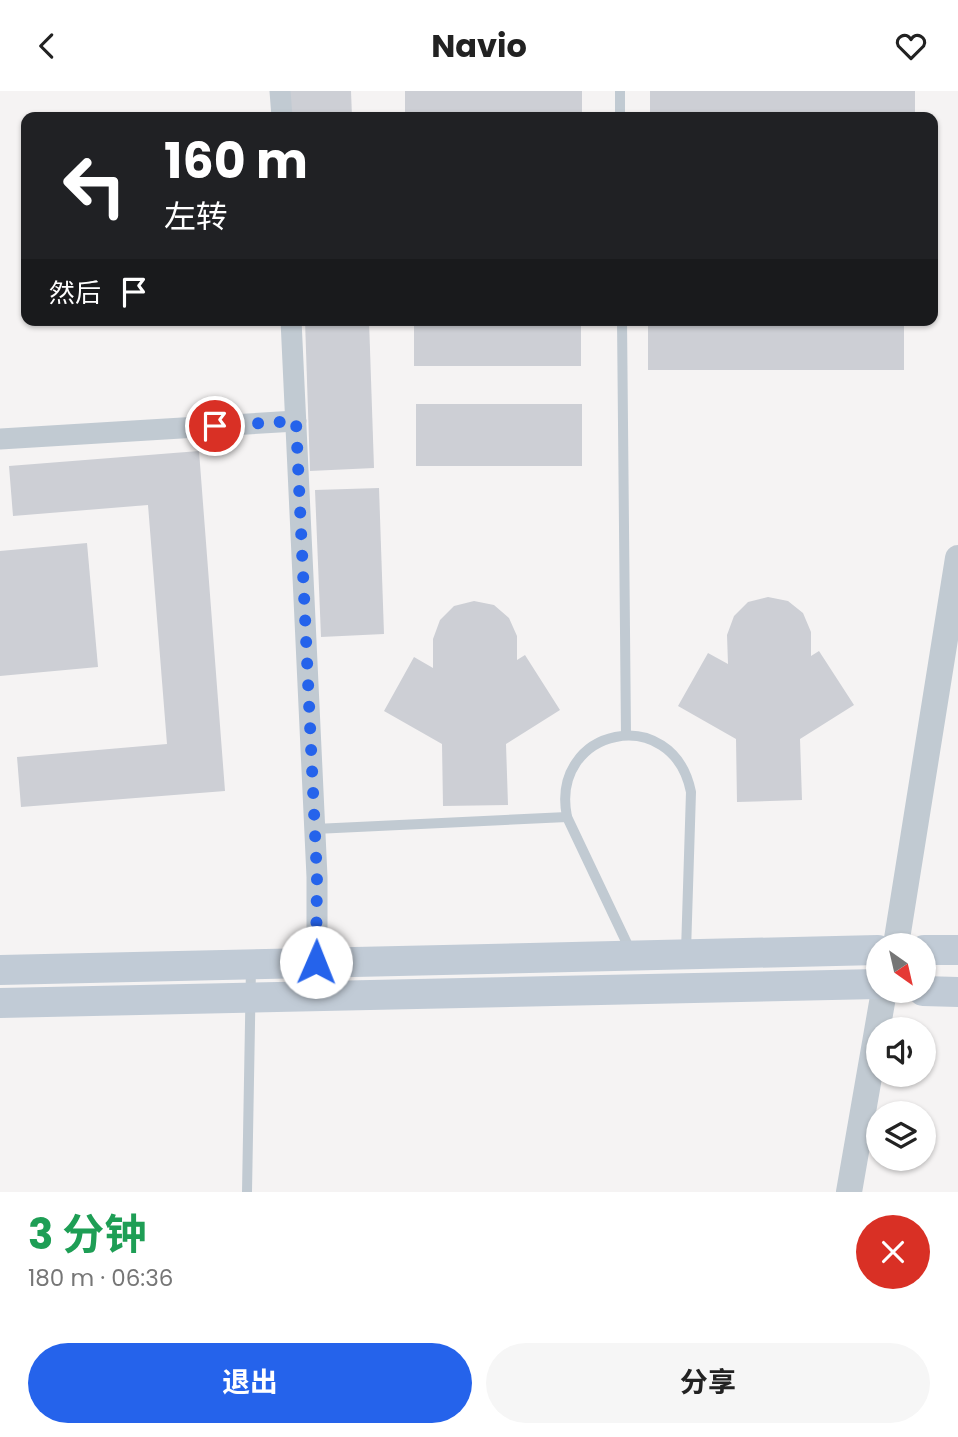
<!DOCTYPE html>
<html lang="zh">
<meta charset="utf-8">
<style>
body{margin:0;font-family:Poppins,"Noto Sans SC",sans-serif;background:#f6f6f6;color:#222;height:100vh;display:flex;flex-direction:column;font-size:26px;white-space:nowrap}
*{box-sizing:border-box;margin:0}
p{font-size:23px;color:#767676}
.icon{flex:none;width:38px;height:38px;fill:none;stroke:currentColor;stroke-width:2;stroke-linecap:round;stroke-linejoin:round}
.map{position:relative;height:1101px;overflow:hidden}
.sheet{display:flex;flex-direction:column;background:#fff;flex:1}
.sheet>*{flex:none}
.top-card{position:absolute;left:21px;top:21px;width:917px;height:214px;border-radius:14px;box-shadow:0 2px 5px #0004;background:#202124;color:#fff;overflow:hidden}
.needle{width:46px;rotate:146deg}
.fabs{position:absolute;left:866px;top:842px;display:grid;gap:14px}
.fabs a{display:grid;place-items:center;width:70px;height:70px;border-radius:50%;background:#fff;box-shadow:0 2px 5px #0004;font-size:35px}
.pin{position:absolute;display:grid;place-items:center;width:60px;height:60px;color:#fff;margin:-30px;border:4px solid #fff;border-radius:50%;box-shadow:0 2px 7px #0007}
.me{position:absolute;width:77px;margin:-38px;rotate:1deg;stroke-linejoin:round;filter:drop-shadow(0 0 5px #0008)}
.turn{display:flex;align-items:center;gap:24px;height:147px;padding:0 28px;font-size:32px}
.turn .icon{width:91px;height:91px;stroke-width:2.5}
.turn b{display:block;font-size:49px;line-height:60px}
.then{display:flex;align-items:center;height:66px;padding:0 28px;background:#0003;gap:14px;font-size:26px}
.round{display:grid;place-items:center;flex:none;width:74px;height:74px;border-radius:37px;background:#f6f6f6}
.overview{display:flex;align-items:center;justify-content:space-between;height:119px;padding:0 28px}
h1{font-size:42px;font-weight:700;line-height:52px;color:#1e9e55}
.primary-button{display:flex;gap:14px;margin-top:auto;padding:14px 28px}
.primary-button a{flex:1;height:80px;border-radius:42px;background:#2563eb;color:#fff;font-size:28px;font-weight:700;line-height:80px;text-align:center}
.primary-button a+a{background:#f6f6f6;color:#222}
header{display:flex;justify-content:space-between;align-items:center;height:91px;padding:0 28px;background:#fff;font-size:32px;font-weight:700}
.map>svg:first-child{display:block}
</style>
<header><svg class="icon" aria-label="back" viewBox="0 0 24 24"><path d="M15 5l-7 7 7 7"/></svg>Navio<svg class="icon" aria-label="heart" viewBox="0 0 24 24"><path d="M12 20l-8-8c-3-5 5-10 8-4 3-6 11-1 8 4z"/></svg></header>
<div class="map">
<svg width="958" height="1101" viewBox="0 0 958 1101">
<rect width="100%" height="100%" fill="#f5f3f3"/>
<g fill="#cdcfd5">
<polygon points="288,0 351,0 352,26 289,26"/>
<rect x="405" y="0" width="177" height="26"/>
<rect x="650" y="0" width="265" height="26"/>
<polygon points="305,229 369,229 374,377 310,380"/>
<rect x="414" y="229" width="167" height="46"/>
<rect x="648" y="229" width="256" height="50"/>
<rect x="416" y="313" width="166" height="62"/>
<polygon points="199,360 225,700 21,716 17,666 167,653 148,414 13,425 9,375"/>
<polygon points="379,397 384,543 321,546 315,399"/>
<polygon points="87,452 98,576 0,585 0,460"/>
<polygon points="768,506 788,510 803,522 811,541 811,565 819,560 854,614 800,648 802,709 737,711 736,648 678,615 708,562 728,573 727,544 734,525 748,511"/>
<polygon points="474,510 494,514 509,527 517,545 517,569 525,564 560,619 506,653 508,714 443,715 442,653 384,620 414,566 433,577 433,548 440,529 454,515"/>
</g>
<g fill="none" stroke-linecap="round" stroke-linejoin="round">
<g stroke="#c1cad2" stroke-width="10">
<polyline points="620,0 620,26"/>
<polyline points="622,229 626,644"/>
<polyline points="315,738 567,726"/>
<path d="M632 863 567 726C549 636 673 611 691 701L686 860"/>
<polyline points="247,1101 251,876"/>
</g>
<g stroke="#c1cad2" stroke-width="21">
<polyline points="280,0 282,26"/>
<polyline points="291,229 317,786 317,905"/>
<polyline points="0,348 296,330"/>
</g>
<g stroke="#c1cad2" stroke-width="26">
<polyline points="896,854 958,467"/>
<polyline points="849,1101 884,900"/>
</g>
<g stroke="#c1cbd6" stroke-width="30">
<polyline points="924,859 958,859"/>
<polyline points="0,879 878,859"/>
<polyline points="923,900 958,901"/>
<polyline points="0,912 878,893"/>
</g>
</g>
<g fill="none" stroke-linecap="round" stroke-linejoin="round">
<polyline stroke="#2563eb" stroke-width="12" stroke-dasharray="0 21.6" points="215,335 296,330 317,786 316,871"/>
</g>
</svg>
<div class="fabs">
<a><svg class="needle" viewBox="-14 -14 28 28"><path d="M0-13l5 13h-10z" fill="#e53935"/><path d="M0 13l5-13h-10z" fill="#767676"/></svg></a>
<a><svg class="icon" aria-label="sound" viewBox="0 0 24 24"><path d="M4 9h4l5-4v14l-5-4H4zM17 9q2 3 0 6"/></svg></a>
<a><svg class="icon" aria-label="layers" viewBox="0 0 24 24"><path d="M12 4l9 5-9 5-9-5zM3 14l9 5 9-5"/></svg></a>
</div>
<div class="pin" style="left:215px;top:335px;background:#d93025"><svg class="icon" aria-label="arrive" viewBox="0 0 24 24"><path d="M6 21V4h12l-3 4 3 4H6"/></svg></div>
<svg class="me" style="left:316px;top:871px" viewBox="-20 -20 40 40"><circle r="19" fill="#fff"/><path d="M0-13L10 11 0 6-10 11z" fill="#2563eb"/></svg>
<div class="top-card">
<div class="turn"><svg class="icon" aria-label="left" viewBox="0 0 24 24"><path d="M17 20v-9H6M10 6l-5 5 5 5"/></svg><div><b>160 m</b>左转</div></div>
<div class="then">然后<svg class="icon" aria-label="arrive" viewBox="0 0 24 24"><path d="M6 21V4h12l-3 4 3 4H6"/></svg></div>
</div>
</div>
<section class="sheet">
<div class="overview"><div><h1>3 分钟</h1><p>180 m · 06:36</p></div><a class="round" style="background:#d93025;color:#fff"><svg class="icon" aria-label="close" viewBox="0 0 24 24"><path d="M6 6l12 12M18 6L6 18"/></svg></a></div>
<div class="primary-button"><a>退出</a><a>分享</a></div>
</section>
